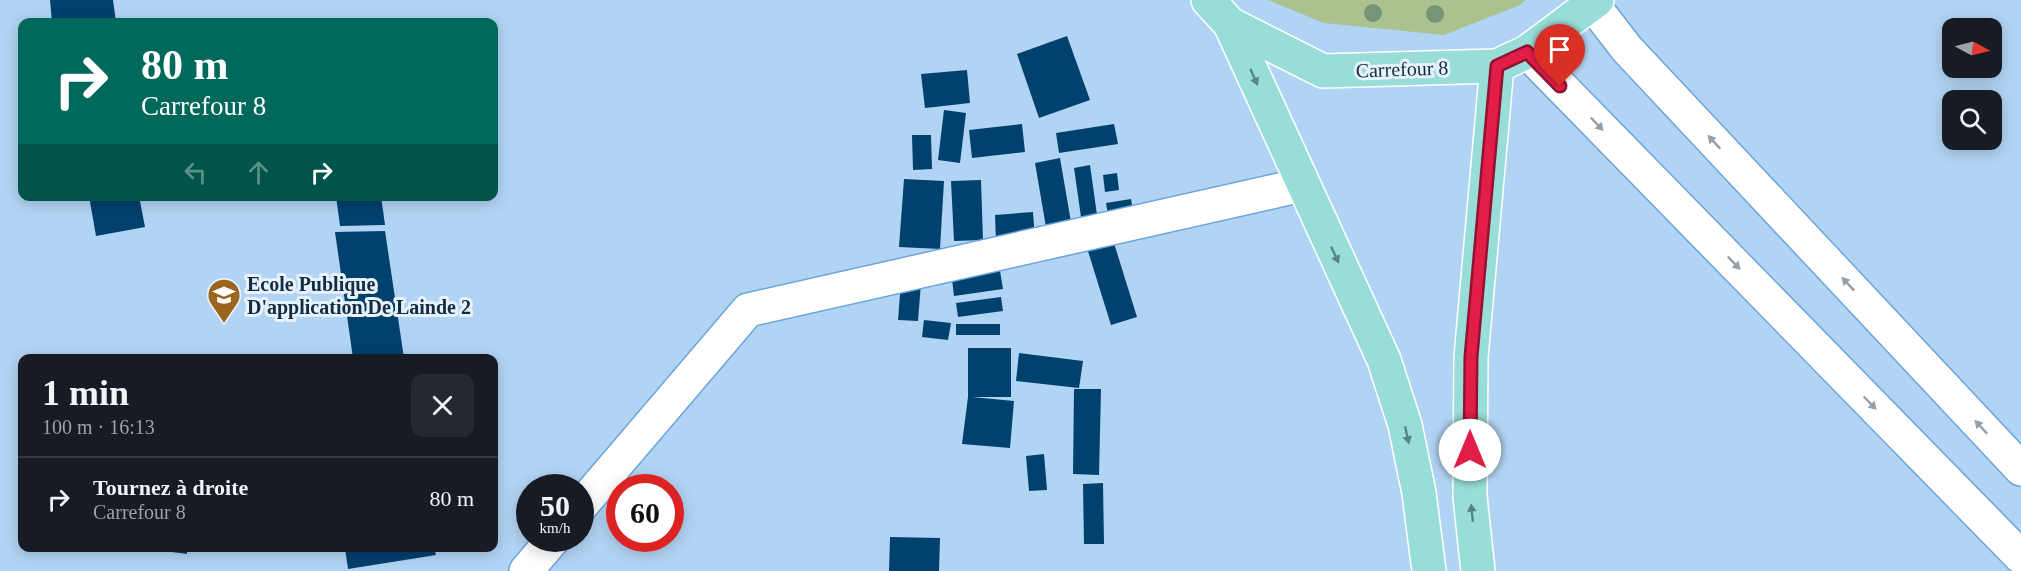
<!DOCTYPE html>
<html lang="fr">
<meta charset="utf-8">
<style>
body{margin:0;font-family:Georgia,serif;background:#242831;color:#f1f3f6;height:100vh;display:flex;flex-direction:column;font-size:22px;white-space:nowrap}
*{box-sizing:border-box;margin:0}
p{font-size:20px;color:#9ea1a6}
.icon{flex:none;width:33px;height:33px;fill:none;stroke:currentColor;stroke-width:2;stroke-linecap:round;stroke-linejoin:round}
.map{position:relative;flex:1;overflow:hidden}
.details{position:absolute;left:18px;top:354px;width:480px;height:198px;display:flex;flex-direction:column;background:#171b24;border-radius:12px;box-shadow:0 3px 15px #0003}
.details>*{flex:none}
.banner{position:absolute;left:18px;top:18px;width:480px;height:183px;border-radius:12px;box-shadow:0 3px 15px #0003;background:#00695c;color:#fff;overflow:hidden}
.needle{width:39px;rotate:97deg}
.controls{position:absolute;left:1942px;top:18px;display:grid;gap:12px}
.controls a{display:grid;place-items:center;width:60px;height:60px;border-radius:12px;background:#171b24;box-shadow:0 3px 15px #0003;font-size:30px}
.speed{position:absolute;left:516px;top:474px;display:flex;gap:12px;font-size:30px;font-weight:700;text-align:center}
.speed>*{display:grid;place-content:center;width:78px;height:78px;border-radius:50%;background:#171b24;box-shadow:0 3px 15px #0003;line-height:1}
.speed small{font-size:15px;font-weight:400}
.speed .limit{border:9px solid #d22;background:#fff;color:#111}
.pin{position:absolute;display:grid;place-items:center;width:51px;height:51px;color:#fff;margin:-62px -26px;border-radius:50% 50% 50% 0;rotate:-45deg;box-shadow:0 0 6px #0007}
.pin .icon{rotate:45deg}
.me{position:absolute;width:66px;margin:-33px;rotate:0deg;stroke-linejoin:round;filter:drop-shadow(0 0 4px #0008)}
.turn{display:flex;align-items:center;gap:21px;height:126px;padding:0 24px;font-size:27px}
.turn .icon{width:78px;height:78px;stroke-width:2.5}
.turn b{display:block;font-size:42px;line-height:51px}
.lanes{display:flex;align-items:center;height:57px;padding:0 24px;background:#0003;justify-content:center;gap:30px;direction:ltr}
.lanes .off{opacity:.35}
.round{display:grid;place-items:center;flex:none;width:63px;height:63px;border-radius:12px;background:#242831}
.overview{display:flex;align-items:center;justify-content:space-between;height:102px;padding:0 24px}
h1{font-size:36px;font-weight:700;line-height:45px}
ul{padding:0;list-style:none}
li{display:flex;align-items:center;gap:18px;height:84px;padding:0 24px;border-top:2px solid #363941}
li div{flex:1}
li b{display:block;font-size:22px}
li em{font-style:normal}
.map>svg:first-child{display:block}
</style>
<div class="map">
<svg width="2021" height="571" viewBox="0 0 2021 571">
<rect width="100%" height="100%" fill="#b2d4f4"/>
<polygon fill="#abc28e" points="1268,0 1525,0 1520,5 1444,35 1324,23"/>
<g fill="#01416e">
<polygon points="50,0 113,0 116,22 52,22"/>
<polygon points="1067,36 1090,100 1039,118 1017,54"/>
<polygon points="967,70 970,103 925,108 921,74"/>
<polygon points="944,110 966,113 960,163 938,160"/>
<polygon points="1022,124 1025,152 972,158 969,130"/>
<polygon points="1114,124 1118,144 1059,153 1056,133"/>
<polygon points="912,135 931,135 932,169 913,170"/>
<polygon points="1060,158 1072,228 1047,233 1035,163"/>
<polygon points="1090,165 1098,222 1082,224 1074,168"/>
<polygon points="1117,173 1119,190 1105,192 1103,175"/>
<polygon points="904,179 944,181 940,249 899,247"/>
<polygon points="981,180 983,240 954,241 951,181"/>
<polygon points="89,196 139,196 145,227 96,236"/>
<polygon points="336,196 381,196 385,225 340,226"/>
<polygon points="1131,199 1134,217 1109,221 1106,203"/>
<polygon points="1033,212 1035,240 996,242 995,215"/>
<polygon points="385,231 404,358 353,358 335,232"/>
<polygon points="1113,240 1137,317 1111,325 1087,248"/>
<polygon points="1000,271 1003,289 954,296 952,279"/>
<polygon points="901,281 921,283 918,321 898,320"/>
<polygon points="1001,297 1003,311 958,317 956,303"/>
<polygon points="924,320 951,323 948,340 922,337"/>
<rect x="956" y="324" width="44" height="11"/>
<polygon points="968,348 1011,348 1011,397 972,397 1014,401 1010,448 962,444 968,397"/>
<polygon points="1019,353 1083,361 1079,388 1016,381"/>
<polygon points="1074,389 1101,389 1099,475 1073,474"/>
<polygon points="1044,454 1047,490 1029,491 1026,456"/>
<polygon points="1103,483 1104,544 1084,544 1083,484"/>
<polygon points="890,537 940,538 939,571 889,571"/>
<polygon points="142,548 187,548 187,554"/>
<polygon points="345,548 434,548 436,555 348,569"/>
</g>
<g fill="none" stroke-linecap="round" stroke-linejoin="round">
<g stroke="#6da5d9" stroke-width="36">
<g id="minor">
<polyline points="1593,5 1627,49 2021,469"/>
<polyline points="1527,52 2021,557"/>
<polyline points="580,507 748,310 1302,185"/>
<polyline points="526,571 554,538"/>
</g>
</g>
<g stroke="#fff" stroke-width="36">
<g id="primary">
<polyline points="1208,0 1230,24 1323,71 1497,66 1527,52 1597,0"/>
<polyline points="1230,24 1384,360 1405,425 1419,493 1429,571"/>
<polyline points="1478,571 1470,497 1471,357 1497,66"/>
</g>
</g>
<use href="#minor" stroke="#fff" stroke-width="33"/>
<use href="#primary" stroke="#98ddd7" stroke-width="33"/>
</g>
<g fill="#769476">
<circle cx="1373" cy="13" r="9"/>
<circle cx="1435" cy="14" r="9"/>
</g>
<defs><path id="oneway-solid" d="M-6-.8H1V-3.2L6.5 0L1 3.2V.8H-6Z" transform="scale(1.5)"/></defs>
<g fill="#56848c">
<use href="#oneway-solid" transform="translate(1254 77) rotate(66)"/>
<use href="#oneway-solid" transform="translate(1335 255) rotate(65)"/>
<use href="#oneway-solid" transform="translate(1407 435) rotate(78)"/>
<use href="#oneway-solid" transform="translate(1472 513) rotate(-96)"/>
</g>
<g fill="#95a0a9">
<use href="#oneway-solid" transform="translate(1597 124) rotate(46)"/>
<use href="#oneway-solid" transform="translate(1714 142) rotate(-133)"/>
<use href="#oneway-solid" transform="translate(1734 263) rotate(46)"/>
<use href="#oneway-solid" transform="translate(1848 284) rotate(-133)"/>
<use href="#oneway-solid" transform="translate(1870 403) rotate(46)"/>
<use href="#oneway-solid" transform="translate(1981 427) rotate(-133)"/>
</g>
<g fill="none" stroke-linecap="round" stroke-linejoin="round">
<g stroke="#92132f" stroke-width="15">
<polyline id="route" points="1470,450 1471,357 1497,66 1527,52 1560,86"/>
</g>
<use href="#route" stroke="#e11d48" stroke-width="10"/>
</g>
<defs>
<g id="school-pin" transform="scale(1.725)"><path d="M0 17L-7.5 6A9.5 9.5 0 1 1 7.5 6Z" fill="#9b641f" stroke="#e7f2fd"/><path d="M0-5L7-2L0 1L-7-2ZM-4 1L0 2.5L4 1V4Q0 6-4 4Z" fill="#fff"/></g>
</defs>
<g fill-rule="evenodd">
<use href="#school-pin" x="224" y="295"/>
</g>
<g text-anchor="middle" dominant-baseline="central" stroke-width="6" stroke-linejoin="round" paint-order="stroke">
<g font-size="20" fill="#142c40" stroke="#e7f2fd">
<text transform="translate(1402 69) rotate(-2)">Carrefour 8</text>
</g>
<g font-size="20" font-weight="bold" fill="#142c40" stroke="#e7f2fd" text-anchor="start">
<text x="247" y="284">Ecole Publique<tspan x="247" dy="23">D'application De Lainde 2</tspan></text>
</g>
</g>
</svg>
<div class="controls">
<a><svg class="needle" viewBox="-14 -14 28 28"><path d="M0-13l5 13h-10z" fill="#e53935"/><path d="M0 13l5-13h-10z" fill="#9ea1a6"/></svg></a>
<a><svg class="icon" aria-label="search" viewBox="0 0 24 24"><circle cx="10" cy="10" r="6"/><path d="M15 15l6 6"/></svg></a>
</div>
<div class="speed"><div>50<small>km/h</small></div><div class="limit">60</div></div>
<div class="pin" style="left:1560px;top:86px;background:#d93025"><svg class="icon" aria-label="arrive" viewBox="0 0 24 24"><path d="M6 21V4h12l-3 4 3 4H6"/></svg></div>
<svg class="me" style="left:1470px;top:450px" viewBox="-20 -20 40 40"><circle r="19" fill="#fff"/><path d="M0-13L10 11 0 6-10 11z" fill="#e11d48"/></svg>
<div class="banner">
<div class="turn"><svg class="icon" aria-label="right" viewBox="0 0 24 24"><path d="M7 20v-9h11M14 6l5 5-5 5"/></svg><div><b>80 m</b>Carrefour 8</div></div>
<div class="lanes"><svg class="icon off" aria-label="left" viewBox="0 0 24 24"><path d="M17 20v-9H6M10 6l-5 5 5 5"/></svg><svg class="icon off" aria-label="ahead" viewBox="0 0 24 24"><path d="M12 20V5M6 11l6-6 6 6"/></svg><svg class="icon" aria-label="right" viewBox="0 0 24 24"><path d="M7 20v-9h11M14 6l5 5-5 5"/></svg></div>
</div>
<section class="details">
<div class="overview"><div><h1>1 min</h1><p>100 m · 16:13</p></div><a class="round"><svg class="icon" aria-label="close" viewBox="0 0 24 24"><path d="M6 6l12 12M18 6L6 18"/></svg></a></div>
<ul>
<li><svg class="icon" aria-label="right" viewBox="0 0 24 24"><path d="M7 20v-9h11M14 6l5 5-5 5"/></svg><div><b>Tournez à droite</b><p>Carrefour 8</p></div><em>80 m</em></li>
</ul>
</section>
</div>
